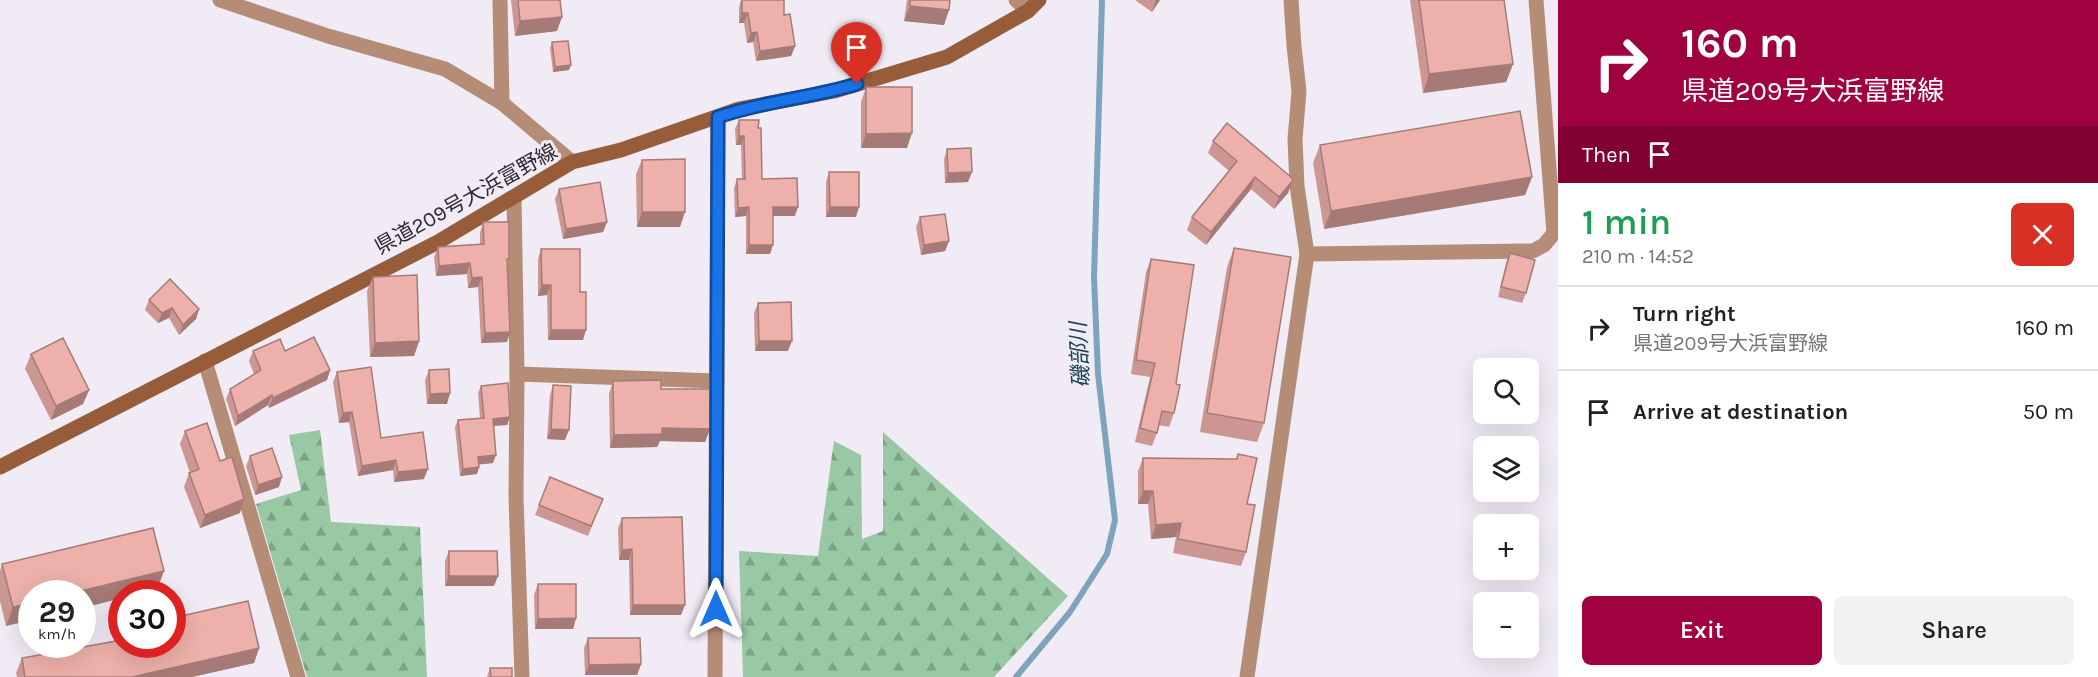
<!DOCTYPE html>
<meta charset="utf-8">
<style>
body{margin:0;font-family:Karla,"Noto Sans JP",sans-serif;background:#f2f2f2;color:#202124;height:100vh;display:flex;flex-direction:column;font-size:22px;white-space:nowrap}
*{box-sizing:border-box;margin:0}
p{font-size:20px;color:#757577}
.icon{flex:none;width:33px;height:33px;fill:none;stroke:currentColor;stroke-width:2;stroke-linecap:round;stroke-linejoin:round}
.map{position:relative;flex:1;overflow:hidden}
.sheet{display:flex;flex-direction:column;background:#fff;width:540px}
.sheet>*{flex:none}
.banner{background:#a0023f;color:#fff;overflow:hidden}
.controls{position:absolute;left:1473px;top:358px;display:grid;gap:12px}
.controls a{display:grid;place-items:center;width:66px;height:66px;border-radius:9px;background:#fff;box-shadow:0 6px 24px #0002;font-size:30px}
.speed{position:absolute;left:18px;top:580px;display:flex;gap:12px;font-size:30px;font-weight:700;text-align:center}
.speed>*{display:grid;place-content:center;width:78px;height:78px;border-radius:50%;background:#fff;box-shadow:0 6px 24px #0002;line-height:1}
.speed small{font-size:15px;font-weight:400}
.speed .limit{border:9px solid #d22;background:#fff;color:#111}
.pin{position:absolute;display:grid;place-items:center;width:51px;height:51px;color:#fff;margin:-62px -26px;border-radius:50% 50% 50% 0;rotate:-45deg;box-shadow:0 0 6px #0007}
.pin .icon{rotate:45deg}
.me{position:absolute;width:66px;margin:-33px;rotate:0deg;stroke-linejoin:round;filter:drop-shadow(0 0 4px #0008)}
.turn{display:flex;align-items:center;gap:21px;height:126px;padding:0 24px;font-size:27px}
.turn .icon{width:78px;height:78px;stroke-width:2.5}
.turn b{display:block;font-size:42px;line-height:51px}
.then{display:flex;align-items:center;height:57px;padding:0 24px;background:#0003;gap:12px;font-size:22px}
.round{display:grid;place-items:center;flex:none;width:63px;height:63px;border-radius:9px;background:#f2f2f2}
.headline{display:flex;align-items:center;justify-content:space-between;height:102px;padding:0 24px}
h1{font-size:36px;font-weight:600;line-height:45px;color:#1e9e55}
.primary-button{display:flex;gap:12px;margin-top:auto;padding:12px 24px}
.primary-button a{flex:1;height:69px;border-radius:9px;background:#a0023f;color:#fff;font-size:24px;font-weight:600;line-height:69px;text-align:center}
.primary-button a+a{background:#f2f2f2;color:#202124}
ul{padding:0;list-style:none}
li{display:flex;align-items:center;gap:18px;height:84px;padding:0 24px;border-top:2px solid #e0e0e0}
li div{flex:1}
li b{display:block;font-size:22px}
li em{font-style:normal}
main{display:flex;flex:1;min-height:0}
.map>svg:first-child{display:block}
</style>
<main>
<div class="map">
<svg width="1558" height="677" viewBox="0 0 1558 677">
<defs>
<pattern id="forest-firs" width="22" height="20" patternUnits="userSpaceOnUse" patternTransform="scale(1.5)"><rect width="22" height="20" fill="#98c8a4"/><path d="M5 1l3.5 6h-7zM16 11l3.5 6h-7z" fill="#7ca386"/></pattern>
</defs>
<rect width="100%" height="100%" fill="#f0ebf5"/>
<g fill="url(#forest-firs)">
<polygon points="320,430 331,522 420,527 427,677 307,677 256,504 301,490 289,435"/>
<polygon points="883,432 1068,596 994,677 743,677 739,551 818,556 834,441 861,455 862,539 883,531"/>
</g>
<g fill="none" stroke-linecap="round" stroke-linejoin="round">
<polyline stroke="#7ea3bc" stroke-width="6" points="1016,677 1070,612 1107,554 1115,520 1098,374 1094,277 1102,0"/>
<g stroke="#b58c75" stroke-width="15">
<polyline points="500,0 502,103"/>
<polyline points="1016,0 1028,11"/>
<polyline points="514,197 517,374 516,497 522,677"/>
<polyline points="1307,254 1533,251 1544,245 1554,233 1536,0"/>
<polyline points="205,361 298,677"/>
<polyline points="517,374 717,381"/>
<polyline points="715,677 718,117"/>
<polyline points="1247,677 1307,254 1297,186 1295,139 1299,91 1294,46 1291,0"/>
</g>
<polyline stroke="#b58c75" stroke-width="15" points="220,0 328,36 445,69 502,103 572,162"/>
<polyline stroke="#975d3a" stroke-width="15" points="0,467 438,242 572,162 621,150 739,109 834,91 947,57 1028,11 1039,0"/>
</g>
<g fill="#cc9792">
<polygon points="511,0 560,0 557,31 515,36"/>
<polygon points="741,0 784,0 784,15 795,46 791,56 756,61 753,42 747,43 744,23 739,23 739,7"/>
<polygon points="907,0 950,0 944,25 904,21"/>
<polygon points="1135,0 1160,0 1152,12"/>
<polygon points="1410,0 1504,0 1513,64 1506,82 1423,93"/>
<polygon points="552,42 569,70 553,72 550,48"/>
<polygon points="866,87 907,148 861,148 861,102"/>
<polygon points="739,120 758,128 762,179 795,216 773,216 770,254 746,254 746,216 735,217 734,188 737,179 742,179 741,145 736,145 735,129"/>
<polygon points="1213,141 1288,193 1274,209 1251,189 1206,245 1187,230 1192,217 1229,171 1208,153"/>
<polygon points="1320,145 1532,177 1525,195 1324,229 1313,163"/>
<polygon points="947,149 968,182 945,183 944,159"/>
<polygon points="642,160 680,227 637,227 636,174"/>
<polygon points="829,172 856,217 826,217 826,182"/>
<polygon points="559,189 607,222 603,232 563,239 555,199"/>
<polygon points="920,217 949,241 945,251 921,255 916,227"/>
<polygon points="483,222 508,264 507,342 481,343 478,287 468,288 467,274 436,276 434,257 438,247 480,244 480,233"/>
<polygon points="1234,248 1264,423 1257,442 1200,432 1227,267"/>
<polygon points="541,249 580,292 583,340 548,340 547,295 538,296 538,259"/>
<polygon points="1510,253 1526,293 1522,303 1498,297 1506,263"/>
<polygon points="1151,259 1176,384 1174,413 1169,427 1159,425 1157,433 1152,446 1135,442 1150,377 1131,374 1146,272"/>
<polygon points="373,277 419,341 414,356 370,357 367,291"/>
<polygon points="149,300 199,309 196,319 179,335 169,318 158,323 145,310"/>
<polygon points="758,303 788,351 755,351 754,313"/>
<polygon points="253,351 285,351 330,370 327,380 269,408 268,405 235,426 226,399 230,389 254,374 249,361"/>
<polygon points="31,354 89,390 83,404 51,420 25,369"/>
<polygon points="429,370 447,404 427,404 425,380"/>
<polygon points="337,372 381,438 424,479 394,482 393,470 358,476 349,422 339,423 333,382"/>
<polygon points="613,381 661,389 710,429 705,442 660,441 657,447 610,448 609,394"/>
<polygon points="553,385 565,440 547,439 550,395"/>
<polygon points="481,386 510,417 507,425 493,426 493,463 479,464 479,467 477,474 460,476 455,427 458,420 480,418 478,393"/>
<polygon points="185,431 220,461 240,513 200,528 184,487 189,473 190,473 180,444"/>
<polygon points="1238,454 1247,504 1246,552 1241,566 1173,553 1176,537 1151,539 1148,504 1138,504 1138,471 1143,458 1236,459"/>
<polygon points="250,456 279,487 255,495 246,466"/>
<polygon points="603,499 588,536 535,515 539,505"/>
<polygon points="622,518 681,615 630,615 629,560 619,560 618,528"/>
<polygon points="449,551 494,586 445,586 445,561"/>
<polygon points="2,564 157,590 139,594 122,594 122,598 82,608 82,594 6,626 0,601 0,571"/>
<polygon points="538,584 576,618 573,629 535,629 534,595"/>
<polygon points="588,638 641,664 637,675 585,675 584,648"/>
<polygon points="259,648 254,663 192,677 17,677 16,673 22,658"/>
<polygon points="490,668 512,677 487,677"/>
</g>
<g fill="#a67b77">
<polygon points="1156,0 1160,0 1152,12 1155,2"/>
<polygon points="910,6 949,10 944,25 904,21"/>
<polygon points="742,13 748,13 744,23 739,23"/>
<polygon points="562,17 557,31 515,36 520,21"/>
<polygon points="757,32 753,42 747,43 751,33"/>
<polygon points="795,46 791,56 756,61 760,51"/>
<polygon points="1513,64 1506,82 1423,93 1429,74"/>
<polygon points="571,65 569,70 553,72 555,67"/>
<polygon points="912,133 907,148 861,148 866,134"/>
<polygon points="739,136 744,136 741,145 736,145"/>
<polygon points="972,172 968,182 945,183 948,173"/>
<polygon points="1255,177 1251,189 1206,245 1211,232"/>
<polygon points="1532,177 1525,195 1324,229 1331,211"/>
<polygon points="1293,180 1288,193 1274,209 1279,197"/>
<polygon points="749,207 746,216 735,217 738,208"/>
<polygon points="773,207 798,207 795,216 769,216"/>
<polygon points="830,207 859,207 856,217 826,217"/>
<polygon points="642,212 685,212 680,227 637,227"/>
<polygon points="607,222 603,232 563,239 566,229"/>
<polygon points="949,241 945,251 921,255 924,245"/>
<polygon points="749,245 773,245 770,254 746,254"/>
<polygon points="470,263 467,274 436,276 439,266"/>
<polygon points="482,277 478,287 468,288 472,278"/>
<polygon points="542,285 551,285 547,295 538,296"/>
<polygon points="172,308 169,318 158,323 162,313"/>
<polygon points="199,309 196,319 179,335 183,325"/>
<polygon points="551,330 586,330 583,340 548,340"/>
<polygon points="510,332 507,342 481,343 485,333"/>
<polygon points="419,341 414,356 370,357 375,343"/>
<polygon points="759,341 792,341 788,351 755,351"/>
<polygon points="330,370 327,380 269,408 273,398"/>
<polygon points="89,390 83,404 51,420 56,406"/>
<polygon points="450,393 447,404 427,404 430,394"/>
<polygon points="272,395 268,405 235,426 238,416"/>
<polygon points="352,412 349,422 339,423 343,413"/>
<polygon points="510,417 507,425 490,426 493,419"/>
<polygon points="662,428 710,429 705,442 660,441 657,447 610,448 614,435"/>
<polygon points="551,429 569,430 565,440 547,439"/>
<polygon points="496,455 493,463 475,465 478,457"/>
<polygon points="396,460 393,470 358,476 362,466"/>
<polygon points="479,467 477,474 460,476 463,469"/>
<polygon points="428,469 424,479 394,482 398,472"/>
<polygon points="282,477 279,487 255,495 258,485"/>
<polygon points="1143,491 1153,491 1148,504 1138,504"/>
<polygon points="244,499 240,513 200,528 205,515"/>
<polygon points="1181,523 1176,537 1151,539 1156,525"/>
<polygon points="632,549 629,560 619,560 622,550"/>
<polygon points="164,571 157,590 139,594 122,594 122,598 82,608 82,594 68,594"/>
<polygon points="449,576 498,576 494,586 445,586"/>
<polygon points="32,603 32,620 6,626 13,607"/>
<polygon points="633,605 685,605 681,615 630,615"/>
<polygon points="576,618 573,629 535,629 538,619"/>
<polygon points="259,648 254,663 192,677 132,677"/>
<polygon points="641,664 637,675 585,675 589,665"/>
</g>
<g fill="#edb0aa" stroke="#a67b77" stroke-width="1.5">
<polygon points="518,0 560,0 562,17 520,21"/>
<polygon points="742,0 784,0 784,15 790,14 795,46 760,51 757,32 751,33 748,13 742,13"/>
<polygon points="910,0 950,0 949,10 910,6"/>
<polygon points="1419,0 1504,0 1513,64 1429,74"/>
<polygon points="568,41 571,65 555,67 552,42"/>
<polygon points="866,87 912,87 912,133 866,134"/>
<polygon points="1520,111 1532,177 1331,211 1320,145"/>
<polygon points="739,120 759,120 758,128 761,128 762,179 797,178 798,207 773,207 773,245 749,245 749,207 738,208 737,179 745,179 744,136 739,136"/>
<polygon points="1227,123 1292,178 1293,180 1279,197 1255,177 1211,232 1192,217 1237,161 1213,141"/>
<polygon points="971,148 972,172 948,173 947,149"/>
<polygon points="685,159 685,212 642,212 642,160"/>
<polygon points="829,172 859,172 859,207 830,207"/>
<polygon points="600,182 607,222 566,229 559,189"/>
<polygon points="945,214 949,241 924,245 920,217"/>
<polygon points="483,222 509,222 509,259 507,259 510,332 485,333 482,277 472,278 470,263 439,266 438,247 484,244"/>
<polygon points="1234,248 1291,257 1264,423 1207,413"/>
<polygon points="541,249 580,249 580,292 586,292 586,330 551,330 551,285 542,285"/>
<polygon points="1510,253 1535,260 1526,293 1501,287"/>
<polygon points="1151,259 1194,265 1176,384 1180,385 1174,413 1162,411 1157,433 1140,428 1155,363 1136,360"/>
<polygon points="417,275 419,341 375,343 373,277"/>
<polygon points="170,279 199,309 183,325 172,308 162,313 149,300"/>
<polygon points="791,302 792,341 759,341 758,303"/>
<polygon points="314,337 330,370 273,398 272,395 238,416 230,389 261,370 253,351 280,339 285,351"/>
<polygon points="63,338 89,390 56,406 31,354"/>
<polygon points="371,367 381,438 423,432 428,469 398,472 396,460 362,466 352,412 343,413 337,372"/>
<polygon points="449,369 450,393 430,394 429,370"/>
<polygon points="661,380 661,389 710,389 710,429 662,428 662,434 614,435 613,381"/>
<polygon points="508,383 510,417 493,419 496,455 478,457 479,467 463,469 458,420 484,418 481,386"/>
<polygon points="553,385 571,386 569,430 551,429"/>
<polygon points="207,423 220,461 232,457 244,499 205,515 189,473 199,469 185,431"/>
<polygon points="272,448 282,477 258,485 250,456"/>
<polygon points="1238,454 1257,458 1247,504 1255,505 1246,552 1178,539 1181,523 1156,525 1153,491 1143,491 1143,458 1237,459"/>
<polygon points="550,477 603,499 591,526 539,505"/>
<polygon points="682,517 685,605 633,605 632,549 622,550 622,518"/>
<polygon points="153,528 164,571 68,594 32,594 32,603 13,607 2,564"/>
<polygon points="449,551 497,551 498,576 449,576"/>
<polygon points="538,584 576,584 576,618 538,619"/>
<polygon points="248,601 259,648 132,677 25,677 22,658 122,640 122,645 172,645 172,618"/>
<polygon points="588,638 640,638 641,664 589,665"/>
<polygon points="490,668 512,668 512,677 491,677"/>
</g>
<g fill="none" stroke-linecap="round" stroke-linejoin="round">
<g stroke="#114b97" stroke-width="15">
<path id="route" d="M716 609 718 117C763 101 811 98 857 84"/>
</g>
<use href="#route" stroke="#1a73e8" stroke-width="10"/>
</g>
<g text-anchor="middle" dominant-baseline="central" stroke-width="6" stroke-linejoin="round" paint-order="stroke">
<g font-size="21" fill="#2f2d31" stroke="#f0ebf5">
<text transform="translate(466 199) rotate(-29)">県道209号大浜富野線</text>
</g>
<g font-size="22" font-style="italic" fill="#18435a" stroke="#f0ebf5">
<text transform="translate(1080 355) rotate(-93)">磯部川</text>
</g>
</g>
</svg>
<div class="controls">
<a><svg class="icon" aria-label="search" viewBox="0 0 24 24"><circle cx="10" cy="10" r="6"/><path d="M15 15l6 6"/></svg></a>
<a><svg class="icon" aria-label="layers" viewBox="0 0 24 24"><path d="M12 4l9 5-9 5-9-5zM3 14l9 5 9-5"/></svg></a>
<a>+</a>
<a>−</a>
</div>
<div class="speed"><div>29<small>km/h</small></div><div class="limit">30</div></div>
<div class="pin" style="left:857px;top:84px;background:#d93025"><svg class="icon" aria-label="arrive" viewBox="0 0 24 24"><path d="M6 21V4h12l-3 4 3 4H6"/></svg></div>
<svg class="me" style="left:716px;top:609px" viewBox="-20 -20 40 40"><path d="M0-17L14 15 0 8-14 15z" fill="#1a73e8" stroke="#fff" stroke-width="4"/></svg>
</div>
<section class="sheet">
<div class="banner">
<div class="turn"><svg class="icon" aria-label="right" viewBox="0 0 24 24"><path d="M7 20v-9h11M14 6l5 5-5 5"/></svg><div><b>160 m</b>県道209号大浜富野線</div></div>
<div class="then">Then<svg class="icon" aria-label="arrive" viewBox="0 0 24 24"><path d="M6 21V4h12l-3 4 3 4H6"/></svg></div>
</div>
<div class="headline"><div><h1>1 min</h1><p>210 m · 14:52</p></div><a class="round" style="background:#d93025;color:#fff"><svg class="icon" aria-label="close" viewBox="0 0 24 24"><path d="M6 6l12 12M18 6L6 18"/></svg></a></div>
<ul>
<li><svg class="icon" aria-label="right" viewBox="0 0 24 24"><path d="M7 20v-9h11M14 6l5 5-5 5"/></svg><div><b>Turn right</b><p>県道209号大浜富野線</p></div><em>160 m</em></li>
<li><svg class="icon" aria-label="arrive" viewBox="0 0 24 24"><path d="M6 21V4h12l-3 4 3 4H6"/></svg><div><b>Arrive at destination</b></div><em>50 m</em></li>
</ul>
<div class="primary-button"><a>Exit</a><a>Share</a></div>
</section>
</main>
